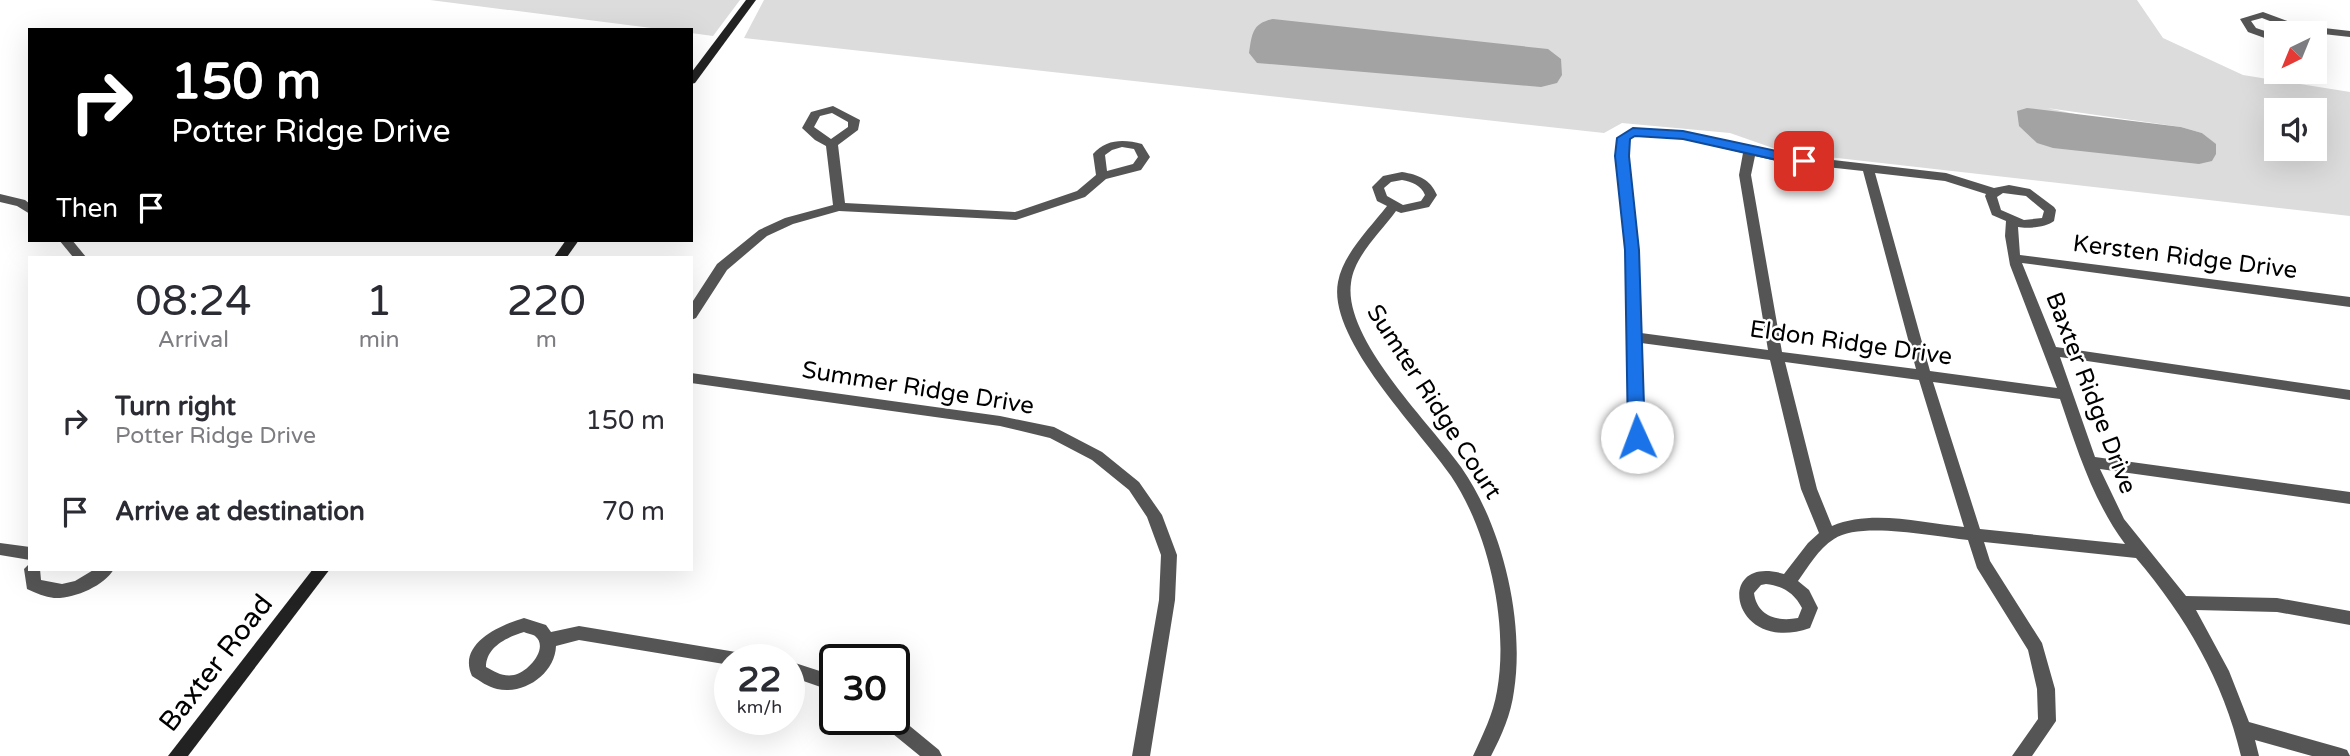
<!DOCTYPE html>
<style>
body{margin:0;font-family:"Varela Round",sans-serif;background:#f7f7f7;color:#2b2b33;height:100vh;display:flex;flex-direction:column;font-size:26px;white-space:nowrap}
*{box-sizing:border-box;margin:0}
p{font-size:23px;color:#7c7c81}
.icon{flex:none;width:38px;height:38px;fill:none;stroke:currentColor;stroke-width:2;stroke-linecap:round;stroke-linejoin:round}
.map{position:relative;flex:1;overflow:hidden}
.drawer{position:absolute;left:28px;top:256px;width:665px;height:315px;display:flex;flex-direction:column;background:#fff;border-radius:0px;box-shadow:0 7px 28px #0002}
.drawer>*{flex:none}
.hud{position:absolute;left:28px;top:28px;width:665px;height:214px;border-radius:0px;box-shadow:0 7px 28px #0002;background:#000;color:#fff;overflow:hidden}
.needle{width:46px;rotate:223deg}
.controls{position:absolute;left:2264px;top:21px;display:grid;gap:14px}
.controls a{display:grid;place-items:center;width:63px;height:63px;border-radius:0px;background:#fff;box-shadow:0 7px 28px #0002;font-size:35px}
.speed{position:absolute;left:714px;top:644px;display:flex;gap:14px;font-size:35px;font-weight:700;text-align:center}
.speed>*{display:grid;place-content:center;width:91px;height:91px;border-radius:50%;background:#fff;box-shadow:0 7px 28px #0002;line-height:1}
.speed small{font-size:18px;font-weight:400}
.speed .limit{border:4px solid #111;border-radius:10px;background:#fff;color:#111}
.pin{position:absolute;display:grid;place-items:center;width:60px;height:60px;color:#fff;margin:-30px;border-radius:14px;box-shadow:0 4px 10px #0006}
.me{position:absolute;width:77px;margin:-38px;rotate:358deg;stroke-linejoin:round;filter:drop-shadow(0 0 5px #0008)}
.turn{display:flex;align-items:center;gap:24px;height:147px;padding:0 28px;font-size:32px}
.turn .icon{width:91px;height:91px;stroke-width:2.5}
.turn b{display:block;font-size:49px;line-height:60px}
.then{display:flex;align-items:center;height:66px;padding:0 28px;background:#0003;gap:14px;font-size:26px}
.eta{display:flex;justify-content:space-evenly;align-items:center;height:119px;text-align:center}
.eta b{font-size:42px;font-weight:600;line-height:49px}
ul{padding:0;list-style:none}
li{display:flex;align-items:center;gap:21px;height:91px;padding:0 28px}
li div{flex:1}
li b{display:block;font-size:26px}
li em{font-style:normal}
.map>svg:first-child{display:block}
</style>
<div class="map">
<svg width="2350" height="756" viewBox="0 0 2350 756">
<rect width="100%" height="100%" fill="#fff"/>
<g fill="#dcdcdc" fill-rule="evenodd">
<polygon points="430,0 740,0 713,36 691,33 691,30 667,30"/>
<path d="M764 0H2137L2163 38 2243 75 2350 92V216L1784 152 1730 133 1622 123 1604 133 744 38ZM2047 108 2181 127 2202 133 2215 144ZM2277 110H2315V149H2277Z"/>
</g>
<g fill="#a3a3a3">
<path d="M1273 19 1548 49 1561 59 1562 75 1557 83 1541 87 1257 63 1249 53C1252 34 1252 23 1273 19Z"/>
<polygon points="2027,108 2181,127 2202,133 2216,144 2216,154 2212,161 2199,164 2053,148 2037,143 2019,126 2017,111"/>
</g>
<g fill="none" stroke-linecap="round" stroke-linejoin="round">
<g fill="#555" fill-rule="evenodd">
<polygon points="2263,12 2298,25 2350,31 2350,37 2296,31 2262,18 2251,21 2256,28 2277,35 2277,42 2273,41 2248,32 2240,19"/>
<path d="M833 106 860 120 858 130 838 145 845 203 1015 212 1077 191 1096 175 1093 154C1106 139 1124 139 1142 144L1150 157 1141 170 1106 179 1085 197 1016 220 839 211 793 224 767 236 727 270 696 318 691 320V304L717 264 759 230 785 218 833 205 826 146 815 140 802 128 811 112ZM832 113 848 122V127L831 139 814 127 820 116ZM1122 147 1134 149 1138 157 1133 164 1107 171 1105 155 1112 150Z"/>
<path d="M1633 129 1683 133 1746 147 1750 145 1781 154 1946 173 1994 188 2009 185 2030 189 2054 207 2056 210 2054 221C2047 227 2028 229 2018 227L2020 255 2350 297V307L2022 263 2056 347 2350 390V400L2060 357 2095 457 2350 492V504L2100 469 2124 519 2186 596 2277 598 2350 611V625L2277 612 2196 610 2229 671 2249 722 2341 748 2347 750 2350 756H2312L2255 740 2259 756H2241C2223 680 2186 617 2136 558L1984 542 1990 561 2042 643 2055 689 2056 721 2032 756H2012L2038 719 2037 689 2028 650 1977 568 1968 540C1935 537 1861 521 1834 539 1818 549 1809 566 1798 581L1809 590 1818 608 1810 628C1730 656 1713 552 1784 574L1808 543 1819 533 1801 489 1770 360 1641 343 1644 437 1642 441H1632L1630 437 1626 250 1616 157 1618 138ZM1635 136 1683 139 1743 153 1739 175 1768 350 1641 333 1638 250 1628 157 1630 139ZM1755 156 1781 162 1863 171 1916 369 1782 352 1751 175ZM1875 173 1945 181 1986 194 1985 196 1992 215 2006 221 2005 236 2010 265 2057 388 1930 371ZM2003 193 2026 196 2044 211 2042 218 2024 220 2001 210 1997 197ZM1785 362 1919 380 1964 527C1922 523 1872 509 1832 526L1817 489ZM1933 382 2060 399C2077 449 2093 501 2125 544L1980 529ZM1766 584C1783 586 1794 593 1802 608L1798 618C1777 622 1757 616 1754 593L1761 585Z"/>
<path d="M1402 172C1419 175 1430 179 1437 195L1429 207 1401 213 1396 211C1381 232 1354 256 1351 283 1343 339 1429 422 1461 467 1502 525 1525 620 1514 691 1511 714 1502 735 1491 756H1473C1483 734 1493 715 1497 691 1509 625 1489 532 1451 476 1420 430 1327 339 1338 282 1343 254 1370 228 1387 206L1377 201 1372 187 1383 176ZM1402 180C1412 182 1421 185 1425 195L1421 201 1403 205 1387 196 1384 188 1391 182Z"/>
<polygon points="0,194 25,200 30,204 30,214 17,206 0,202"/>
<polygon points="59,240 72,240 86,257 73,257"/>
<polygon points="691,373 1000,416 1054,427 1102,452 1139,482 1162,515 1177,555 1175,600 1150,756 1132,756 1159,600 1161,555 1147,517 1129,490 1092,460 1050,438 1000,426 691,383"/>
<polygon points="0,543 30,547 30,560 0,555"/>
<path d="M30 563V569H40L41 580 62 584 75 581 95 569H114C104 586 74 599 54 598 45 597 36 593 27 589L24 569Z"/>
<path d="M524 618 546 625 551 632 579 626 742 653 748 655 750 660H730V665L579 640 556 646C555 674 524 695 497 689 488 687 480 681 472 676 457 644 500 625 524 618ZM524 632C526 633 534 635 535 636 550 648 527 673 514 675 503 677 495 672 486 667 486 647 507 637 524 632Z"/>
<polygon points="789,661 835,676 835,692 789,676"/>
<polygon points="894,713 939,750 942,756 920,756 882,725 879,719 894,719"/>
</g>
<g fill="#222" fill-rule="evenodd">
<polygon points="746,0 756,0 695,83 691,84 691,73"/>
<polygon points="566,240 579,240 567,257 554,257"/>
<polygon points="313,569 330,569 188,756 168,756"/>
</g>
</g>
<polygon fill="#1a73e8" stroke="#114b97" stroke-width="2" points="1633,128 1683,131 1804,157 1810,161 1804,166 1683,139 1635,136 1630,139 1629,156 1639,250 1645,437 1637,443 1628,437 1625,250 1615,156 1617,138"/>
<g text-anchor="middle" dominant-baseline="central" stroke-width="5" stroke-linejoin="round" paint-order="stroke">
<g font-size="24" fill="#000" stroke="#fff">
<text transform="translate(2185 257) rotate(7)">Kersten Ridge Drive</text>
<text transform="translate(1851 343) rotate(8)">Eldon Ridge Drive</text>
<text transform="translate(918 388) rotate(9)">Summer Ridge Drive</text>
<text transform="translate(2091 393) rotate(69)">Baxter Ridge Drive</text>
<text transform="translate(1434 402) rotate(57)">Sumter Ridge Court</text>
</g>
<g font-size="28" fill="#000" stroke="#fff">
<text transform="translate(216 663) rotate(-52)">Baxter Road</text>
</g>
</g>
</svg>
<div class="controls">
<a><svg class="needle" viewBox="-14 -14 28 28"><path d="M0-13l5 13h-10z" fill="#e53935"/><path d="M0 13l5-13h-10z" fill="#7c7c81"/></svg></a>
<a><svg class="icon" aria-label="sound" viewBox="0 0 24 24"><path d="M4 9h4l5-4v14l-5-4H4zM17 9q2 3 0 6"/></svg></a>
</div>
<div class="speed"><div>22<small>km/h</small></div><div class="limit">30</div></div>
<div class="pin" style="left:1804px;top:161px;background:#d93025"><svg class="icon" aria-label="arrive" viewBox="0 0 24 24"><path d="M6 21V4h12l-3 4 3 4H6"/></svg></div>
<svg class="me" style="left:1637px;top:437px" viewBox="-20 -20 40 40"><circle r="19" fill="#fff"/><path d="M0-13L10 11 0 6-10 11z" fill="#1a73e8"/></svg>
<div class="hud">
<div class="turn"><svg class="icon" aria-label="right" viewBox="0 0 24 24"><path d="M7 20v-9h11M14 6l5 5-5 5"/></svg><div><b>150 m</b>Potter Ridge Drive</div></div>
<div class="then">Then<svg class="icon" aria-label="arrive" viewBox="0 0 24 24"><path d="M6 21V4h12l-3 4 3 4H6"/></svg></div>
</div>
<section class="drawer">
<div class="eta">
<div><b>08:24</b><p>Arrival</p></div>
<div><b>1</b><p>min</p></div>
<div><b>220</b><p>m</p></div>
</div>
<ul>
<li><svg class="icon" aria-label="right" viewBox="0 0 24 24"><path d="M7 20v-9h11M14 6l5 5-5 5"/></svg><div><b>Turn right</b><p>Potter Ridge Drive</p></div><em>150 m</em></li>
<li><svg class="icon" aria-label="arrive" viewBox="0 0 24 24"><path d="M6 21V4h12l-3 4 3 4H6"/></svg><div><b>Arrive at destination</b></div><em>70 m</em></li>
</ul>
</section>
</div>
